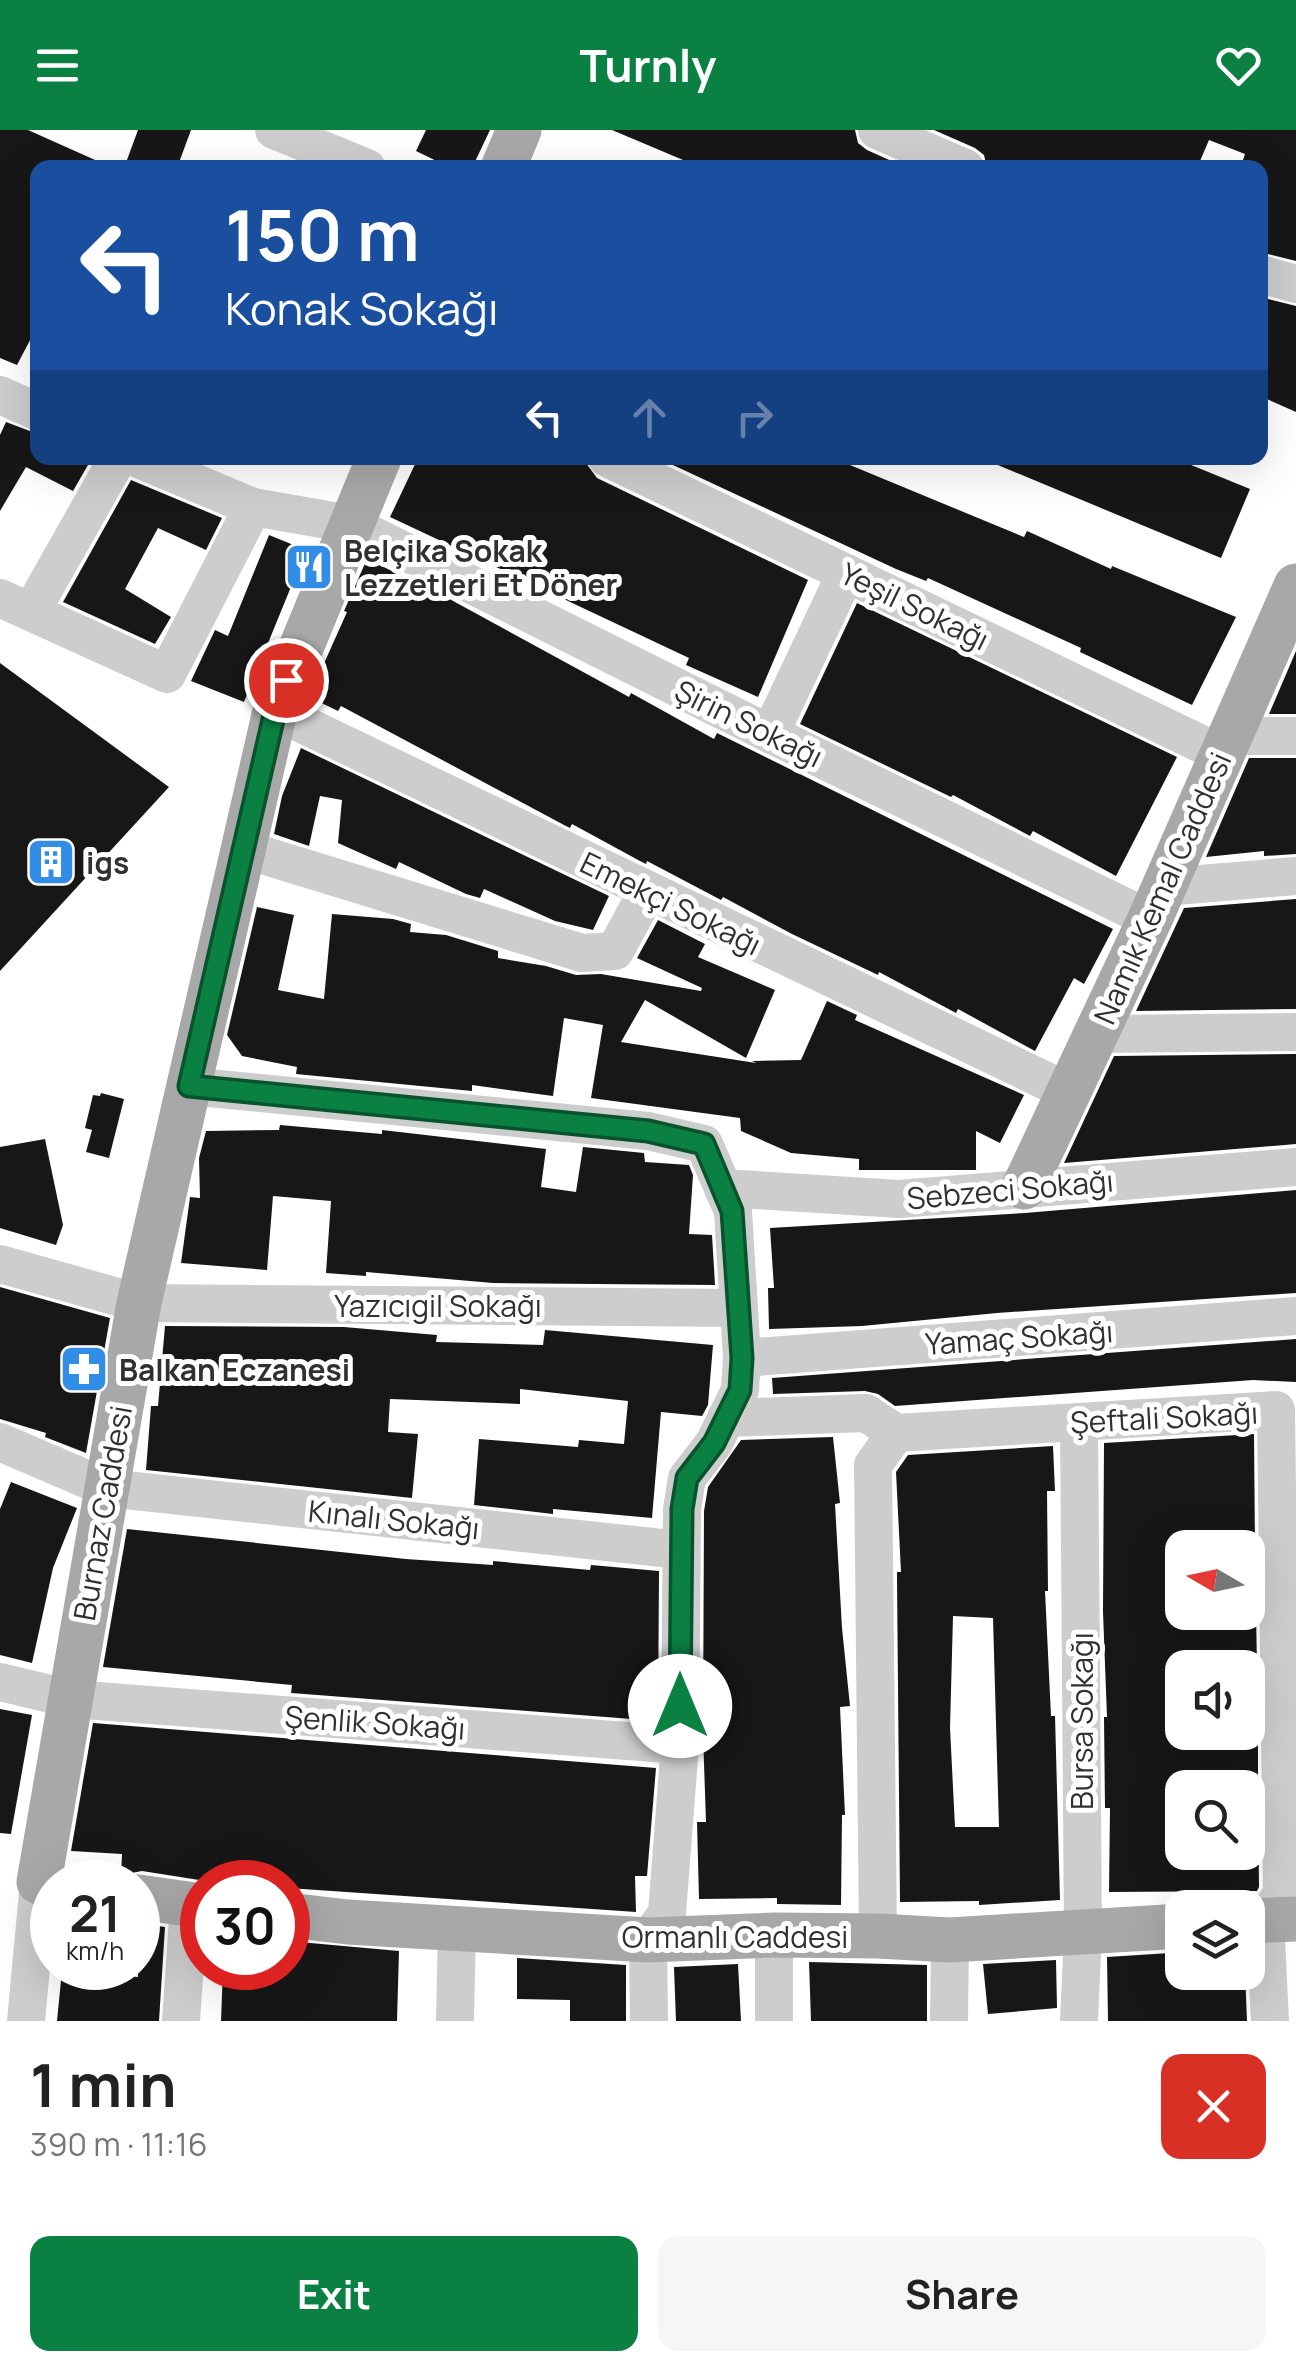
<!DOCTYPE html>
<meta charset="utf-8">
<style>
body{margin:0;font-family:Manrope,sans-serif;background:#f6f6f6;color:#222;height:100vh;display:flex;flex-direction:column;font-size:38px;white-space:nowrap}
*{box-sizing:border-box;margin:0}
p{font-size:32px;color:#767676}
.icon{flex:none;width:55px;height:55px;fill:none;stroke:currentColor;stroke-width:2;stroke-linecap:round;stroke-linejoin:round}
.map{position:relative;height:1891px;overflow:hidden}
.side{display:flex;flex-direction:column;background:#fff;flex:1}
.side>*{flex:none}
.banner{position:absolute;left:30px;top:30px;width:1238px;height:305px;border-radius:20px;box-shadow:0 10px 40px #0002;background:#1a4fa0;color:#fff;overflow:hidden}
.needle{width:65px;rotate:279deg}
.controls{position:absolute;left:1165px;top:1400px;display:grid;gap:20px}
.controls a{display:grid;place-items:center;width:100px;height:100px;border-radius:20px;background:#fff;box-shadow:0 10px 40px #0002;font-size:50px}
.speed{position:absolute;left:30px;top:1730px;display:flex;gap:20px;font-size:50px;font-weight:700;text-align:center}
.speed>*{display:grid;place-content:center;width:130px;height:130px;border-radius:50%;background:#fff;box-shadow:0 10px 40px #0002;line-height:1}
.speed small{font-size:25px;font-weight:400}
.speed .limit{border:15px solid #d22;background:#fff;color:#111}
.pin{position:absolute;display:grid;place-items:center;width:85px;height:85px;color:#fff;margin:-42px;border:5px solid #fff;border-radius:50%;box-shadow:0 2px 10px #0007}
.me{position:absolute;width:110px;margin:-55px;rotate:0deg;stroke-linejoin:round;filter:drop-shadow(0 0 8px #0008)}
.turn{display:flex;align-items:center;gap:35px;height:210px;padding:0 30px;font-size:45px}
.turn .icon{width:130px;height:130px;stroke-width:2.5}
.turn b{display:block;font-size:70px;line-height:85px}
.lanes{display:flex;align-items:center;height:95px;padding:0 30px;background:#0003;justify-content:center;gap:50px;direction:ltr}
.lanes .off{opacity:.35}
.round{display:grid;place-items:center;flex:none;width:105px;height:105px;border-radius:20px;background:#f6f6f6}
.overview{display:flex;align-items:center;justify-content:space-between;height:170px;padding:0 30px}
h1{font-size:60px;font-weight:700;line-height:75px}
.action{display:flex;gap:20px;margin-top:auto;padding:20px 30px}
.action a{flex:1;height:115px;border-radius:20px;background:#0b8043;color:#fff;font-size:40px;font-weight:700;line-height:115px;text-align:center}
.action a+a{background:#f6f6f6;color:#222}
header{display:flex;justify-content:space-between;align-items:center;height:130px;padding:0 30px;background:#0b8043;color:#fff;font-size:45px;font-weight:700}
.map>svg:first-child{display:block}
</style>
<header><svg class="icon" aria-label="menu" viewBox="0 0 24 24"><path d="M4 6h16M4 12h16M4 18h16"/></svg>Turnly<svg class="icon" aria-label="heart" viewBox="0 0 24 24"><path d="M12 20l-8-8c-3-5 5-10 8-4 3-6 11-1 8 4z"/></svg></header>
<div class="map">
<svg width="1296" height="1891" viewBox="0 0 1296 1891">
<rect width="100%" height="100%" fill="#fff"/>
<g fill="#171717" fill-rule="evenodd">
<polygon points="0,0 28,0 113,38 38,38 38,195 17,235 0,228"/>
<polygon points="138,0 191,0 177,38 124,38"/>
<polygon points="426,0 490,0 472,38 451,38 416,21"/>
<polygon points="612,0 855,0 858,13 867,20 907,38 702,38"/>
<polygon points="934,0 1296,0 1296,131 1260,122 1260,38 1242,33 1245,24 1209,10 1197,38 987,38 984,25 975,18"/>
<polygon points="1260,167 1296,176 1296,282 1260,266"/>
<polygon points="6,292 38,304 38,328 92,328 73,361 26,337 0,381 0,305"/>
<polygon points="418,328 574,328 586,333 597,348 808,450 758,567 686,535 689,528 390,387"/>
<polygon points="658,328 833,328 1024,407 1027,401 1111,439 1112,436 1236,487 1192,575 1080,522 1081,518 928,448 926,451 896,439"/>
<polygon points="981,328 1174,328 1250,359 1221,428"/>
<polygon points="131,350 222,388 206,420 158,398 125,459 171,487 155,514 63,472"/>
<polygon points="269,405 306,420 244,572 191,551 215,500 228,506"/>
<polygon points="367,429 444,466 629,567 631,563 714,609 717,603 1113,799 1084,854 1074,848 1035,921 958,879 956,883 879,842 878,845 792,804 723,767 721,770 647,731 646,734 640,731 572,694 570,698 564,695 341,576 338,581 309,567 347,482 344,481"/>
<polygon points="857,473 1177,627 1116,746 1033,701 1030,706 953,665 951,667 800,594"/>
<polygon points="1296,521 1296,584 1269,584"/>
<polygon points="0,533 169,657 0,841"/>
<polygon points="301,618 609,766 593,800 555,791 484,759 480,768 466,764 399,732 396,739 338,713 342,670 320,666 309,716 274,704 282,666"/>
<polygon points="1249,628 1296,628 1296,724 1264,726 1264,721 1206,727"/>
<polygon points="1296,769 1296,879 1136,881 1184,778"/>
<polygon points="257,777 294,785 278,860 324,869 332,784 393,789 411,794 410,802 446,805 498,821 498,828 546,836 576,845 601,844 701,861 702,858 637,828 658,790 705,814 698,827 775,860 746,928 645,870 621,912 756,933 752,931 801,930 827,871 857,885 855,890 1024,965 1000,1013 976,1001 976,1040 859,1040 859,1029 791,1023 741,1001 740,988 591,968 603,895 564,888 553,966 472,955 472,961 296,944 297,937 242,926 227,905"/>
<polygon points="1296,924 1296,1014 1064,1033 1114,926"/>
<polygon points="101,963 124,969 109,1028 86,1022 92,1000 85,998 93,965 100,966"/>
<polygon points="280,995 382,1004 382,1000 546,1019 541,1057 576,1062 583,1017 644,1023 645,1032 689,1035 693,1045 689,1104 712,1105 715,1155 493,1153 366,1142 366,1146 326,1143 331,1071 273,1066 267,1140 181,1133 190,1067 200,1068 199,1028 206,1001 279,1000"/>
<polygon points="45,1009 63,1095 56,1115 0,1098 0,1017"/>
<polygon points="1296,1060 1296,1163 997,1183 862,1196 769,1199 768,1158 774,1158 770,1098 1025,1083"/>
<polygon points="0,1157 110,1188 86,1323 45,1307 46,1303 0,1289"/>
<polygon points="165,1196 344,1197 437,1205 436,1212 543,1215 545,1200 713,1215 708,1275 702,1286 661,1282 652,1388 553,1379 553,1384 474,1375 479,1309 578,1317 579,1310 624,1314 628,1271 520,1259 520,1274 390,1269 388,1302 418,1304 412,1368 146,1340 151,1276 158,1276"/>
<polygon points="1296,1209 1296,1252 1253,1250 895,1276 878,1264 865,1261 773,1264 772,1248"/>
<polygon points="1254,1304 1255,1418 1175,1418 1175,1479 1178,1482 1256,1482 1257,1538 1180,1538 1182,1602 1258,1602 1258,1658 1182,1658 1182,1722 1248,1722 1248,1660 1258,1660 1259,1757 1257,1761 1109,1762 1110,1678 1105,1678 1104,1587 1107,1587 1103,1482 1104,1313"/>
<polygon points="833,1307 840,1373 835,1374 842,1498 850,1576 840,1577 845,1685 842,1685 841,1775 777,1774 777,1768 699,1769 697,1692 706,1692 703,1604 704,1381 708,1357 741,1310"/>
<path d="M1053 1316 1055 1361H1047L1048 1461H1045L1051 1586H1055L1060 1770 979 1775V1771L900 1772 897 1450V1442H901L896 1342 908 1325ZM953 1486 993 1488 999 1697H955L950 1598Z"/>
<polygon points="11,1352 77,1378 53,1438 32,1533 0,1525 0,1379"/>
<polygon points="127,1399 406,1429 493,1435 493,1431 590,1440 591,1435 659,1441 658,1591 291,1563 292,1555 103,1537"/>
<polygon points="0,1579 32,1585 11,1704 0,1703"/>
<polygon points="93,1593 656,1638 647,1746 635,1746 636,1782 288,1758 288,1752 212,1752 142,1741 121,1745 122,1724 71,1721"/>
<polygon points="138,1793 165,1797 159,1891 57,1891 62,1840 138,1847"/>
<polygon points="288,1811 399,1821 397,1891 221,1891 223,1838 288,1838"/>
<polygon points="1170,1823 1171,1842 1245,1842 1247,1891 1108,1891 1107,1827"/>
<polygon points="517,1828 626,1835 626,1891 570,1891 570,1870 517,1869"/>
<polygon points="1056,1830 1057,1878 988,1884 983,1834"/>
<polygon points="809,1832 927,1835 927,1891 811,1891"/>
<polygon points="738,1834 741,1891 676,1891 674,1837"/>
</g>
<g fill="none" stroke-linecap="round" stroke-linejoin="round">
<g stroke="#cdcdcd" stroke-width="38">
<polyline points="274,0 367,38"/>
<polyline points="877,0 965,38"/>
<polyline points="1260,144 1296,154"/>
<polyline points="0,265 38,282"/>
<polyline points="136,328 253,377 350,394 770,604 1150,789"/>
<polyline points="607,328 1222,624"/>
<polyline points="0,468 167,544 253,377"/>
<polyline points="31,482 118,328"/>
<polyline points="275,581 1069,962"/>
<polyline points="770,604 846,443"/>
<polyline points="1230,606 1296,606"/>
<polyline points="243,719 582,823 615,821 647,762"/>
<polyline points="1164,757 1296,746"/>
<polyline points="1096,904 1296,902"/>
<polyline points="189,956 648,1001 704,1014 733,1081 742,1228 740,1260 714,1313 687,1348 682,1379 680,1615 667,1783 648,1810 649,1891"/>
<polyline points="723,1058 899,1069 1296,1037"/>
<polyline points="0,1134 139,1173 737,1178"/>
<polyline points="742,1228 1296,1186"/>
<polyline points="726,1288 866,1283 896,1303"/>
<polyline points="1079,1292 1083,1803 1079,1891"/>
<polyline points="0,1312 107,1358 681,1420"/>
<polyline points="0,1552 71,1569 680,1615"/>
<polyline points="878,1806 873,1335 896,1303 1276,1280 1282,1763 1265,1790 1270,1891"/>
<polyline points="26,1891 39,1752"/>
<polyline points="181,1891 189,1774"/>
<polyline points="455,1891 457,1798"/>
<polyline points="774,1891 774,1805"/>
<polyline points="949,1891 950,1810"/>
</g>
<g stroke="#a8a8a8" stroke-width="45">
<polyline points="503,38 519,0"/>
<polyline points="1024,1057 1150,789 1296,456"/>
<polyline points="39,1752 139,1173 275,581 379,328"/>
<polyline points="138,1767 202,1776"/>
<polyline points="288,1785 348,1792 648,1810 774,1805 878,1806 950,1810 1182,1796"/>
<polyline points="1248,1791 1296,1789"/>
</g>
</g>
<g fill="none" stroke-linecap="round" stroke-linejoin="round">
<g stroke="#07532c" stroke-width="25">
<polyline id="route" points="286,550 275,581 189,956 648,1001 704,1014 732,1081 742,1228 740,1260 714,1313 687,1348 682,1379 680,1576"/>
</g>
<use href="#route" stroke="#0b8043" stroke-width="18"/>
</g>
<defs>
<g id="restaurant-square" transform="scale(2.5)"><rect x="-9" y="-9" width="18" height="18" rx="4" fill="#328de6" stroke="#fff"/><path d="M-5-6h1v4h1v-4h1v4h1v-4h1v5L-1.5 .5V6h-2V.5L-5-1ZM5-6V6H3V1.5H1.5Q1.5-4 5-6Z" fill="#fff"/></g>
<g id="building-square" transform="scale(2.5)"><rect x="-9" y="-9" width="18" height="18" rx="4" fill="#328de6" stroke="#fff"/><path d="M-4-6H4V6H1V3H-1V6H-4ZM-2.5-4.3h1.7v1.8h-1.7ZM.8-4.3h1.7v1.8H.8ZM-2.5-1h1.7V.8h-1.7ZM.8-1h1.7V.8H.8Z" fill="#fff"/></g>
<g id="pharmacy-square" transform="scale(2.5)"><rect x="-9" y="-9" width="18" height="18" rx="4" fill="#328de6" stroke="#fff"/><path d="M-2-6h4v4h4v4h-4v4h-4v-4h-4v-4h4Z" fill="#fff"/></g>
</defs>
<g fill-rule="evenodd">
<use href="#restaurant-square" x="309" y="437"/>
<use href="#building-square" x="51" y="732"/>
<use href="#pharmacy-square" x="84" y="1239"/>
</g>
<g text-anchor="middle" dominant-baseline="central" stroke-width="10" stroke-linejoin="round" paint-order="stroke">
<g font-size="30" font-weight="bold" fill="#303030" stroke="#fff" text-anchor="start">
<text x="344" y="420">Belçika Sokak<tspan x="344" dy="34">Lezzetleri Et Döner</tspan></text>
<text x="86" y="732">igs</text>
<text x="119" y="1239">Balkan Eczanesi</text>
</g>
<g font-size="30" fill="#303030" stroke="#fff">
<text transform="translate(915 476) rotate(26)">Yeşil Sokağı</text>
<text transform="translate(749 593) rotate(26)">Şirin Sokağı</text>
<text transform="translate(1162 758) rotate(-66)">Namık Kemal Caddesi</text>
<text transform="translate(671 773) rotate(26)">Emekçi Sokağı</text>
<text transform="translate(1010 1059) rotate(-5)">Sebzeci Sokağı</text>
<text x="438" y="1175">Yazıcıgil Sokağı</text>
<text transform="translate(1019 1207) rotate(-4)">Yamaç Sokağı</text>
<text transform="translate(1164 1287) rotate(-3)">Şeftali Sokağı</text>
<text transform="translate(102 1383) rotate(-80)">Burnaz Caddesi</text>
<text transform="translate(394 1389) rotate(6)">Kınalı Sokağı</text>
<text transform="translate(1081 1591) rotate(-90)">Bursa Sokağı</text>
<text transform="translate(375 1592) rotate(4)">Şenlik Sokağı</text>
<text x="735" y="1806">Ormanlı Caddesi</text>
</g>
</g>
</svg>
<div class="controls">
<a><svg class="needle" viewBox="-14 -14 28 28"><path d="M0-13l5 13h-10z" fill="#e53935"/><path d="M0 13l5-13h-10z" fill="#767676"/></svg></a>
<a><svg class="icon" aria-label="sound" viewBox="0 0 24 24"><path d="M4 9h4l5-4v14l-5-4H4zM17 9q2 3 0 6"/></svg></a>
<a><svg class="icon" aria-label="search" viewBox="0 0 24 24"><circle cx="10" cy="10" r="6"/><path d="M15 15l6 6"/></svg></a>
<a><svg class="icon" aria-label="layers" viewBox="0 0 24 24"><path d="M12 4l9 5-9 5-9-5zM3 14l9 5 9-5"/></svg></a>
</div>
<div class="speed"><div>21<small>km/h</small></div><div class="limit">30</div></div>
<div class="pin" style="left:286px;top:550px;background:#d93025"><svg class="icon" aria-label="arrive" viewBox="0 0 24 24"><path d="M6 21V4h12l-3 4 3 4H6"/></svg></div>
<svg class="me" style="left:680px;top:1576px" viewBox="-20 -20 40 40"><circle r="19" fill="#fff"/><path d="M0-13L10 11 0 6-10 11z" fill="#0b8043"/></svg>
<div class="banner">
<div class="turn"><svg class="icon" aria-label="left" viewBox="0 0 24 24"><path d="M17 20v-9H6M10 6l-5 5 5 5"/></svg><div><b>150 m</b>Konak Sokağı</div></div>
<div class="lanes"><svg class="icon" aria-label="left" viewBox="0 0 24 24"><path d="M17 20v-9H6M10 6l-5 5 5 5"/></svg><svg class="icon off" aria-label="ahead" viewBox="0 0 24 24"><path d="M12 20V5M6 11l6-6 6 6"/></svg><svg class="icon off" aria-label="right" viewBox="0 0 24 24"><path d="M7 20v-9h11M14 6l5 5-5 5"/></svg></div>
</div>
</div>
<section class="side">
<div class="overview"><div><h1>1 min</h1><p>390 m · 11:16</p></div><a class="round" style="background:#d93025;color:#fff"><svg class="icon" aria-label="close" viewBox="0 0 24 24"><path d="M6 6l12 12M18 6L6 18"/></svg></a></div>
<div class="action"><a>Exit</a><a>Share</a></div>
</section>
